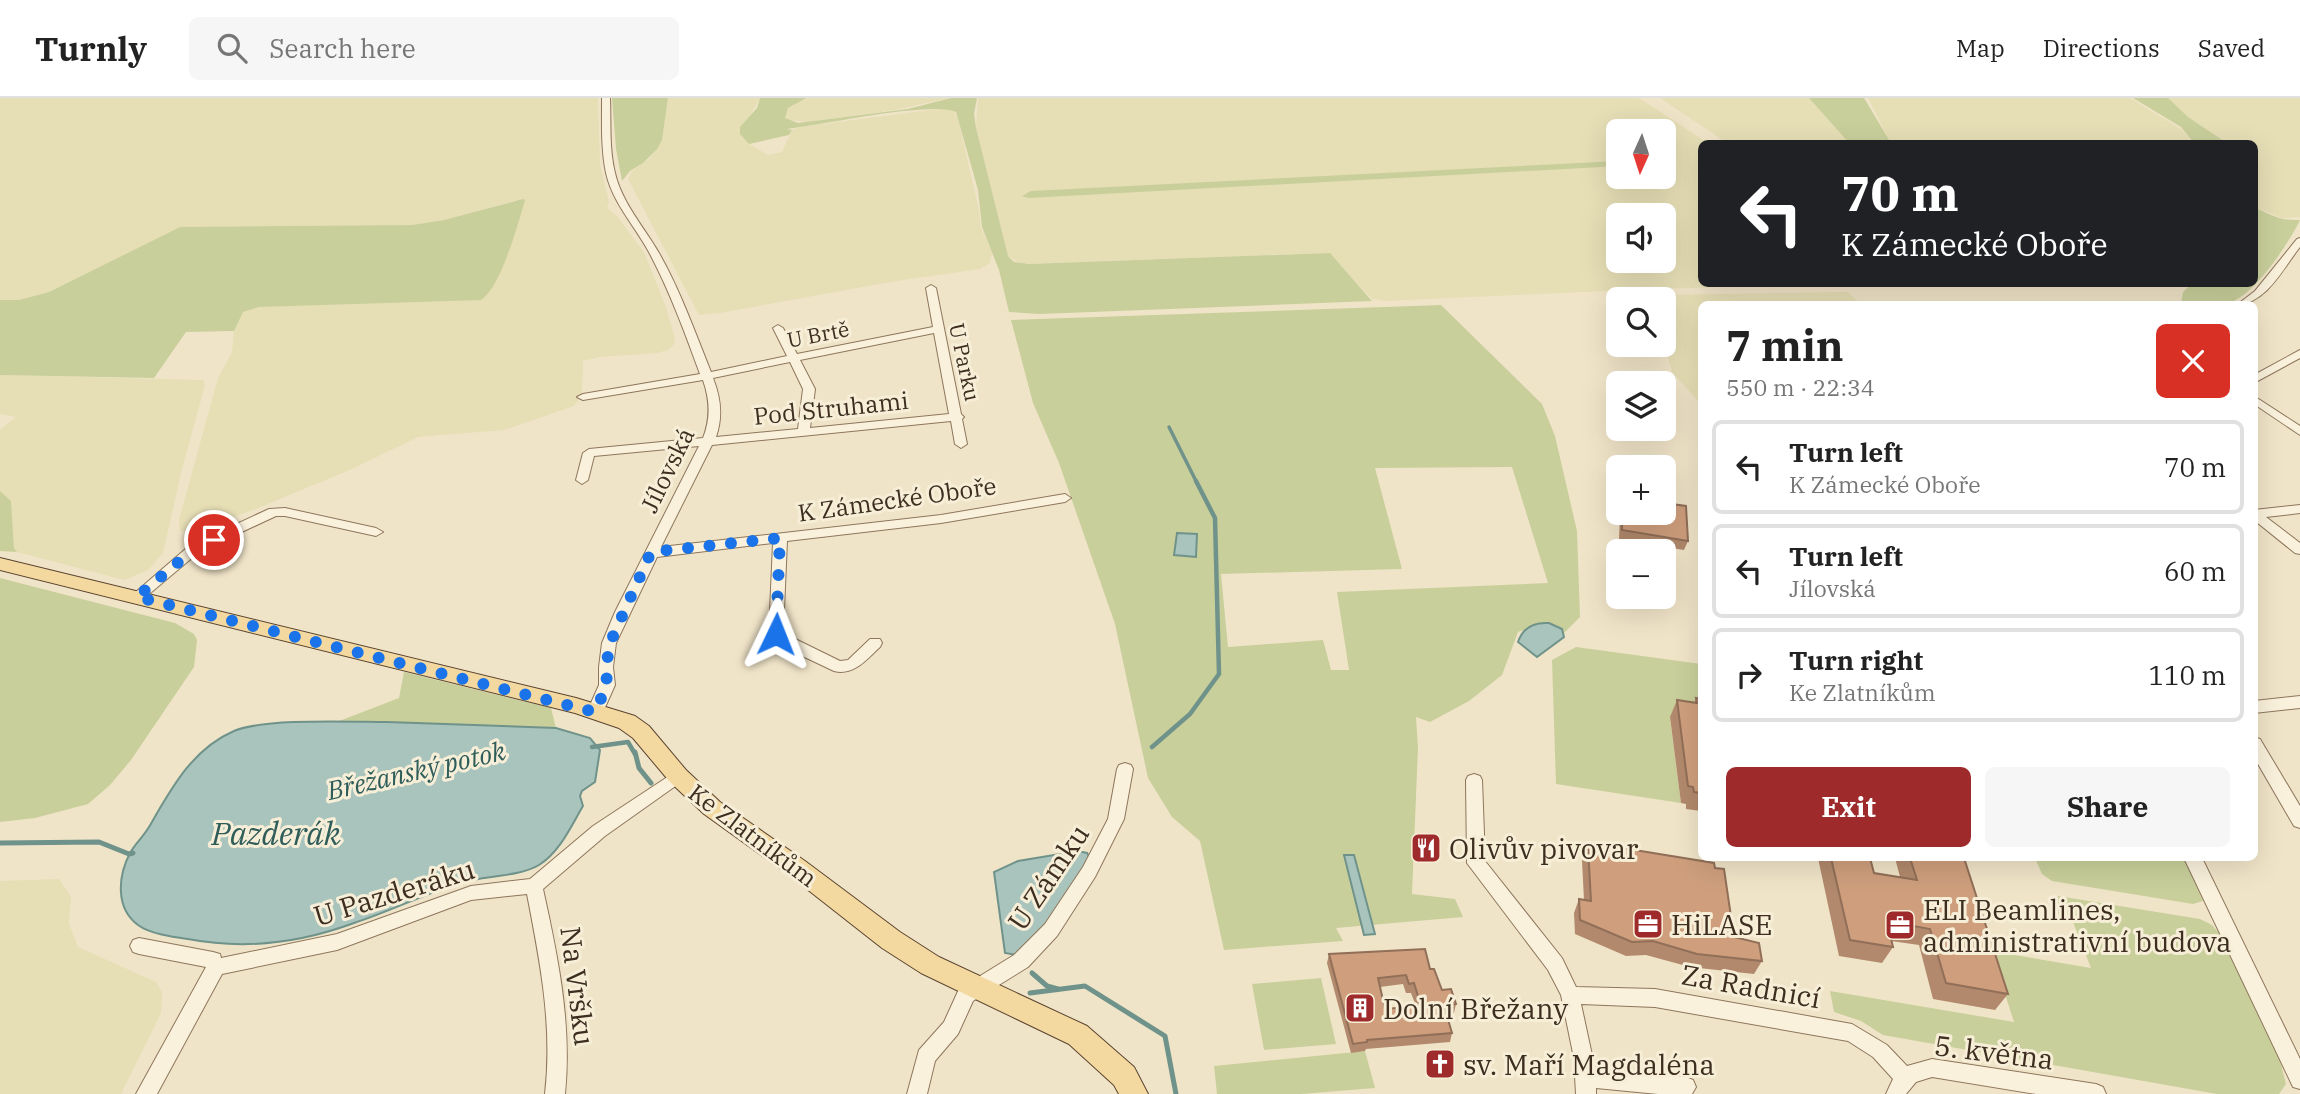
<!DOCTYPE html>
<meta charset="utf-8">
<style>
body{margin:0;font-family:"IBM Plex Serif",serif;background:#f6f6f6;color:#222;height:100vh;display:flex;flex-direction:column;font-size:26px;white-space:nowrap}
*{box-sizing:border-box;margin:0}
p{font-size:23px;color:#767676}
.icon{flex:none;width:38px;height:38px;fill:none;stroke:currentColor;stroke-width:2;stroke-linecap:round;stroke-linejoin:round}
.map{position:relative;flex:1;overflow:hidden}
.drawer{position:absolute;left:1698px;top:203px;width:560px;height:560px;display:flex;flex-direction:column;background:#fff;border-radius:10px;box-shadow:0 7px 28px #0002}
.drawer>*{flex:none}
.hud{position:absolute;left:1698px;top:42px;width:560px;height:147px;border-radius:10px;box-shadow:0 7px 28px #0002;background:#202124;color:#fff;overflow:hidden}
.needle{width:46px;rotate:183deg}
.fabs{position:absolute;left:1606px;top:21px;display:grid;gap:14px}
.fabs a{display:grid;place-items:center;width:70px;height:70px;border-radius:10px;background:#fff;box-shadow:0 7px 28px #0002;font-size:35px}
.pin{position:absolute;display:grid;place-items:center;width:60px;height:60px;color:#fff;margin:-30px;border:4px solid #fff;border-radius:50%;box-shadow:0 2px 7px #0007}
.me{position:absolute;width:77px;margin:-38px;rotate:2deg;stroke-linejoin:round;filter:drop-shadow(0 0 5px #0008)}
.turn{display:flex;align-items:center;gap:24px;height:147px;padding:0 28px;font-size:32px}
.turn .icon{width:91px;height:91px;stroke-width:2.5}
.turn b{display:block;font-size:49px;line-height:60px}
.round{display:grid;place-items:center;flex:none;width:74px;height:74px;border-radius:10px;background:#f6f6f6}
.head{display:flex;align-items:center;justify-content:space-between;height:119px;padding:0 28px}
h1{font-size:42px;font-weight:800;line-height:52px}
.action{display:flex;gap:14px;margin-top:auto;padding:14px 28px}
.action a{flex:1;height:80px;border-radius:10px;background:#9e2a2b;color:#fff;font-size:28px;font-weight:800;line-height:80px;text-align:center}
.action a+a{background:#f6f6f6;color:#222}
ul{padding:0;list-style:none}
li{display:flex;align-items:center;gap:21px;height:94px;margin:0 14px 10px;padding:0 14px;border:4px solid #e0e0e0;border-radius:10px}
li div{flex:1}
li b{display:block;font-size:26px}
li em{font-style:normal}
header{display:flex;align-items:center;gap:42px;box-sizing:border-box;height:98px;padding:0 35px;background:#fff;border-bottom:2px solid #e0e0e0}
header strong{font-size:33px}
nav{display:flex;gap:38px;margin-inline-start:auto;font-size:24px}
.search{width:490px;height:63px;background:#f6f6f6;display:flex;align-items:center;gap:18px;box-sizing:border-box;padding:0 24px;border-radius:10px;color:#767676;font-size:26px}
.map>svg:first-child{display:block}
</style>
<header>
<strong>Turnly</strong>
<div class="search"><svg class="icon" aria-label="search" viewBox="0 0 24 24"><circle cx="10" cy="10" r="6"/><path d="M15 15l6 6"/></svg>Search here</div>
<nav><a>Map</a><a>Directions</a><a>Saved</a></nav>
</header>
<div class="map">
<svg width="2300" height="996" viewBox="0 0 2300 996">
<rect width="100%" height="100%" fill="#f0e4c8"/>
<g fill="#e6deb5" fill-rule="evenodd">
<polygon points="0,0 598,0 600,66 609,104 607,110 617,118 644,154 666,209 675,241 674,246 668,252 657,255 600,259 583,263 582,297 574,308 504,332 418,339 352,371 256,411 196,432 180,433 179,422 218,280 232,254 234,231 243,214 259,209 309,206 517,102 444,122 412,127 180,129 49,194 19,202 0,202"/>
<polygon points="668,0 760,0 740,36 749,46 768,57 782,54 792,32 800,29 945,10 953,12 958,21 979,112 981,130 992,154 990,165 980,171 896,183 720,215 699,217 628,81 632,73 649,61 662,42"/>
<polygon points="806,0 949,0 895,12 806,24 788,22 785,19 789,8"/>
<path d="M978 0H1639L1708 45 1701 46V186H1841L1650 191 1385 203 1372 201 1329 155 1021 166 1008 158 976 30ZM1619 33H1664V79H1619ZM1619 117H1664V163H1619Z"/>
<polygon points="1660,0 1809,0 1849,45 1727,45"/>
<polygon points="1868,0 2130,0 2181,31 2194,45 1891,45"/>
<polygon points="2168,0 2300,0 2300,119 2282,120 2254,109 2254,46 2228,45 2188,19"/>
<polygon points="1848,194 1861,206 1701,206 1701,306 1672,274 1664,244 1664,201 1656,200 1661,197"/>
<polygon points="0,277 203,282 205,287 181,375 163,455 148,472 124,482 17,454 14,450 11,403 0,393 0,332 16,319 0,316"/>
<polygon points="59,781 71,799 69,826 78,849 156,884 162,894 161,915 121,996 0,996 0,783"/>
</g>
<g fill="#c9cf9b" fill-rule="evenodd">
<polygon points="612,0 668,0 662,42 657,51 643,65 630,73 622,83 616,51"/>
<path d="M760 0H806L788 10 785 20 798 25 908 11 951 0H977L974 16 976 30 1008 158 1014 164 1028 166 1330 155 1372 203 1040 216 1009 214 999 172 982 129 978 92 956 14C935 3 830 25 800 29L787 31 792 32 789 37 749 46 740 36V29L757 10Z"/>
<polygon points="1809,0 1864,0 1891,45 1849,45"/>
<polygon points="2133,0 2168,0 2188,19 2227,45 2194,45 2181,29"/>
<polygon points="1619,63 1619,68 1029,100 1022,98 1031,93"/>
<path d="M523 101 525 102C518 126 501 189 481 202L259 209 243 214 234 233 186 234 154 280 0 277V202H19L49 194 180 129 412 127 444 122Z"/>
<path d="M2254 109C2270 117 2281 123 2300 122 2289 145 2252 202 2225 206 2211 209 2195 207 2181 206L2183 194 2191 186H2254Z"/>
<path d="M1441 207 1542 306 1555 338 1577 433 1580 519 1564 535 1562 531 1546 524 1518 534 1502 577 1469 603 1430 624 1416 619 1418 650 1412 796 1455 801 1463 819 1336 830 1343 843 1224 852 1200 743 1172 719 1148 680 1115 526 1059 365 1033 305 1011 222ZM1512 369 1548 485 1337 494 1349 572H1331L1323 542 1228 549 1221 476 1402 471 1375 370Z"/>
<polygon points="0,393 11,403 14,450 17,454 0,453"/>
<polygon points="0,480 175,525 194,536 197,542 194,569 131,662 110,687 88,706 35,720 0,724"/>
<polygon points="1576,549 1701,566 1701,619 1670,620 1681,705 1556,686 1552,562"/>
<polygon points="404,574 551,610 556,630 334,625 399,600"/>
<polygon points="2035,760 2185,760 2203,803 2193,806 2052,783 2042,776"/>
<polygon points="2058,798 2200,821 2212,827 2219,835 2280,962 2286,986 2279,996 2217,996 1883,937 1861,923 1834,914 1830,893 2014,924 1991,853 2091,870 2071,819 2056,816 2053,799"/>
<polygon points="1321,880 1336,946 1264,952 1252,886"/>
<polygon points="1365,953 1375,990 1301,996 1217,996 1214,968"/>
</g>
<g fill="#a9c4bc" stroke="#6f938a" stroke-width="2">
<polygon points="1177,435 1197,436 1196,459 1174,457"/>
<path d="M1549 525 1562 531 1564 539 1537 559 1518 544C1523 529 1534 524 1549 525Z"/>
<path d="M387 624 556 630 590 640 600 652 595 684 582 693 580 698 583 708C571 728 560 754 539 767 521 778 486 778 463 784 426 795 391 813 354 825 300 845 245 852 188 841 173 839 150 836 138 827 115 810 118 778 130 755 135 746 143 739 149 729 171 691 192 651 234 633 264 620 351 624 387 624Z"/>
<polygon points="1078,753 1087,755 1090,760 1052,822 1016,857 1005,855 994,774 1018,763"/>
<polygon points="1344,757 1354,757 1375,836 1364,837"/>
</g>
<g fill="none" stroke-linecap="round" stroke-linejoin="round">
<polyline stroke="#6f938a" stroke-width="3.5" points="1169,329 1197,385"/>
<g stroke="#6f938a" stroke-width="4.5">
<polyline points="592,649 628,644 635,656"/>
<polyline points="1152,649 1190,616 1219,576 1215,420 1196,383"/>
</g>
<g stroke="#6f938a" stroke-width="5">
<polyline points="635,654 639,670 651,685"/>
<polyline points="0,745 99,744 129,756 133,755"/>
<polyline points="1076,756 1085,742"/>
<polyline points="1032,875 1047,888 1058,891"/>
<polyline points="1030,895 1085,888 1165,938 1176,996"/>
</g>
<g stroke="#8d765c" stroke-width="2">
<g id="minor">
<path d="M602 0H610C611 25 609 51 615 75 622 105 644 129 659 155 680 192 695 234 711 274L787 258 773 230 778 227 783 230 797 256 933 229 926 190 931 187 936 190 961 316 964 319 962 321 967 346 961 350 955 346 951 323 712 347 661 449 941 417 1065 396 1071 400 1065 404 941 425 787 443 783 535 840 563 848 562 870 541H880L882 545 880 549C867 561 854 578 834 573L777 546 769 536 773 445 657 459 616 545 613 569 615 587 603 614 600 618H590L587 614 599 587V569L602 545 615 514 699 348 594 358 588 382 582 386 576 382 583 355 589 351 703 340C711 320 710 302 703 282L583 302 577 299 583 296 700 276C685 235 670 194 650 156 636 129 613 106 606 75 601 51 602 25 602 0ZM934 235 949 316 810 330 815 291 800 262ZM790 264 803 291 798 331 716 339C723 319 721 300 713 280Z"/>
<path d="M2300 140V149C2284 169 2266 206 2238 206L2255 193 2297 141Z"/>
<polygon points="2300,252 2300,260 2254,285 2254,277"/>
<polygon points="2254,298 2300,328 2300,337 2254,306"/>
<polygon points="2300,407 2300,415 2266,419 2300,445 2300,456 2295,455 2254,422 2254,412"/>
<polygon points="285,410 376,430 383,434 376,438 285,418 276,418 199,454 142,502 132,502 130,499 189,448 269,411"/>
<polygon points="2300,598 2300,610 2254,615 2254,603"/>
<polygon points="2254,639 2260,641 2300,708 2300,730 2294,728 2254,659"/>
<polygon points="1125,665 1131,667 1133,671 1124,721 1095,779 1057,838 1028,869 973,903 958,936 935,963 927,996 907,996 919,952 944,924 959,891 1014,857 1045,826 1083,769 1108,721 1117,671 1119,667"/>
<path d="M678 672 684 674 686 678 684 682 605 738 543 791C558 859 572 926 565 996H545C553 928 540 863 527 796L471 802 337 852 222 876 157 996H136L206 869 139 856 133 854 130 848 133 842 139 840 213 854 220 856 221 860 337 836 471 788 530 781 593 728Z"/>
<polygon points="1474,676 1480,678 1482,682 1485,763 1562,860 1576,889 1655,891 1852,926 1887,947 1907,968 1932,961 2096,986 2103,989 2106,996 2036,996 1932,979 1916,984 1906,996 1886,996 1893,981 1873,959 1848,943 1655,909 1581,906 1595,971 1686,979 1693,982 1696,989 1692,996 1658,996 1596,990 1596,996 1576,996 1574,960 1561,897 1548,872 1467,765 1466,682 1468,678"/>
<polygon points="2184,760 2202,760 2300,961 2300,991 2293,989"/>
</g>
</g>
<g stroke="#5b4430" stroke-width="2">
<polygon id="major" points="0,460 576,600 635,618 649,628 686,672 720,704 805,763 900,834 939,859 1087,928 1134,969 1148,996 1119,996 1114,987 1069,946 921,875 882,850 789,777 704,716 670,684 633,640 619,630 575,615 0,472"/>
</g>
<use href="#minor" fill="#faf1dc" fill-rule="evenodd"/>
<use href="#major" fill="#f3d9a0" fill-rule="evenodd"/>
</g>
<g fill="#b2896c" fill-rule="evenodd">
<polygon points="1620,415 1664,415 1688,443 1684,452 1619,442"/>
<polygon points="1696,600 1701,601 1701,713 1686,711 1686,706 1681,705 1670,619 1677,602 1694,605"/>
<polygon points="1604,747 1715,770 1734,839 1762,863 1754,876 1690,869 1646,857 1626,858 1575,836 1574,815 1579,801 1584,802 1582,763 1588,749 1602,751"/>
<polygon points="1818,760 1870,760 1874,775 1900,779 1895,760 1964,760 2008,896 1995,912 1933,901 1919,847 1891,843 1893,849 1882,865 1839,858"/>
<path d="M1329 856 1430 871 1442 892 1456 906 1454 915 1447 916 1452 935 1450 944 1366 951 1365 953 1351 955 1327 865ZM1403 886 1406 895H1411L1416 908 1385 911 1380 889Z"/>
</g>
<g fill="#cf9f7d" stroke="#916f58" stroke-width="2" fill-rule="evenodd">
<polygon points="1664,405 1686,408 1688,443 1622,432 1622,415 1664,415"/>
<polygon points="1696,600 1701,601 1701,695 1694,694 1693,689 1688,688 1677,602 1697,605"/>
<polygon points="1604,747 1714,765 1715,770 1724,771 1734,839 1759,845 1762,863 1697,856 1653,843 1632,844 1580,822 1579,801 1591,803 1588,749 1604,751"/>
<polygon points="1831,760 1870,760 1874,775 1917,782 1910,760 1964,760 2008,896 1946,885 1930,831 1887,823 1893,849 1850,842"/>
<path d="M1425 851 1430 871H1434L1442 892 1451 891 1456 906 1444 908 1452 935 1367 942V944L1353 946 1329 856ZM1406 877 1409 886 1414 885 1421 908 1385 911 1378 880Z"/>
</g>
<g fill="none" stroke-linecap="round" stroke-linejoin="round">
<polyline stroke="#1a73e8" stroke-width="12" stroke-dasharray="0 21.6" points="214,442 194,451 137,499 595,614 607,587 606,569 610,545 651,454 780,440 776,536"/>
</g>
<defs>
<g id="restaurant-square" transform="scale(1.575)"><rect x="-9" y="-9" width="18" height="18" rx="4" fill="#9e2a2b" stroke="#f7eed8"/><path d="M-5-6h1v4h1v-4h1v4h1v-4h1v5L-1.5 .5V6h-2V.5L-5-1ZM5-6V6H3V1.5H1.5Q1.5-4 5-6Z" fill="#fff"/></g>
<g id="office-square" transform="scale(1.575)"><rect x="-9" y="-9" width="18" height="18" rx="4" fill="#9e2a2b" stroke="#f7eed8"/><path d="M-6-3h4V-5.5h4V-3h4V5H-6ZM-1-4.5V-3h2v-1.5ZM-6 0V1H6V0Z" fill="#fff"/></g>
<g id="building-square" transform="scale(1.575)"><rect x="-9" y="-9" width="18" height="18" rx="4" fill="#9e2a2b" stroke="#f7eed8"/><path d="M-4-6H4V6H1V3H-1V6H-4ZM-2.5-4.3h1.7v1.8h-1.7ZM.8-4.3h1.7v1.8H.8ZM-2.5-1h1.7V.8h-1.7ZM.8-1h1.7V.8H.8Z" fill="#fff"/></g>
<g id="church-square" transform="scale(1.575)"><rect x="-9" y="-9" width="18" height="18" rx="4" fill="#9e2a2b" stroke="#f7eed8"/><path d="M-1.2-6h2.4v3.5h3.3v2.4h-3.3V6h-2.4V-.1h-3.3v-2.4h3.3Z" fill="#fff"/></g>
</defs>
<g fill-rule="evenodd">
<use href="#restaurant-square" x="1426" y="750"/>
<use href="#office-square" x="1648" y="826"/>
<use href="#office-square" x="1900" y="827"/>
<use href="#building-square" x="1360" y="910"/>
<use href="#church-square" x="1440" y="966"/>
</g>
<g text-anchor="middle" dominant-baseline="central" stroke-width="6" stroke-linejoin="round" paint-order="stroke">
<g font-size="21" fill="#3d2e20" stroke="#f7eed8">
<text transform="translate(818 236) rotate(-11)">U Brtě</text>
<text transform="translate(965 264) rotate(78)">U Parku</text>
</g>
<g font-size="24" fill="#3d2e20" stroke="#f7eed8">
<text transform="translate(831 310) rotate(-6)">Pod Struhami</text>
<text transform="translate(667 372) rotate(-64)">Jílovská</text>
<text transform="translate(897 401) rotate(-8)">K Zámecké Oboře</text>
<text transform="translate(753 737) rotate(37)">Ke Zlatníkům</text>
</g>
<g font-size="26" font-style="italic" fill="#2f5d5a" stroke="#f7eed8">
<text transform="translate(416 672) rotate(-13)">Břežanský potok</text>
</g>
<g font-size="28" fill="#3d2e20" stroke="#f7eed8" text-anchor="start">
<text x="1449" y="750">Olivův pivovar</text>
<text x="1923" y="811">ELI Beamlines,<tspan x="1923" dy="32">administrativní budova</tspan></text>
<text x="1671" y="826">HiLASE</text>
<text x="1383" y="910">Dolní Břežany</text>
<text x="1463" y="966">sv. Maří Magdaléna</text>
</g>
<g font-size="28" fill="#3d2e20" stroke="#f7eed8">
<text transform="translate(1048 779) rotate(-56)">U Zámku</text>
<text transform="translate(394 794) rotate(-17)">U Pazderáku</text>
<text transform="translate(578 888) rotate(83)">Na Vršku</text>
<text transform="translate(1751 888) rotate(10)">Za Radnicí</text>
<text transform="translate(1994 954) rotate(7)">5. května</text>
</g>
<g font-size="32" font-style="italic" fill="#2f5d5a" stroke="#f7eed8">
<text x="276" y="735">Pazderák</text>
</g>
</g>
</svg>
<div class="fabs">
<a><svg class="needle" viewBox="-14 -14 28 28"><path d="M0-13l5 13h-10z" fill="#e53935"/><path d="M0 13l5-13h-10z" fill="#767676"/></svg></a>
<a><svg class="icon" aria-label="sound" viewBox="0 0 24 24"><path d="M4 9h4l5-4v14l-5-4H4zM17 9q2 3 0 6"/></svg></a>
<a><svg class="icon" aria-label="search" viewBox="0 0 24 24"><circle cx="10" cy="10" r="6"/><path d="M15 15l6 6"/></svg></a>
<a><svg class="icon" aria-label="layers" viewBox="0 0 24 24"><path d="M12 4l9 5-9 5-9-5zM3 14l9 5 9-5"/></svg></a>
<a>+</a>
<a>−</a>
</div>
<div class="pin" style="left:214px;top:442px;background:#d93025"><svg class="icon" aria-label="arrive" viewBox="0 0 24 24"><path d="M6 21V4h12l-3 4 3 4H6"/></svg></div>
<svg class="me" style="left:776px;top:536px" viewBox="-20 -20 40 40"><path d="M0-17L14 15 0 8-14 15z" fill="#1a73e8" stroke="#fff" stroke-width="4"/></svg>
<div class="hud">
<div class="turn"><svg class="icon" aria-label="left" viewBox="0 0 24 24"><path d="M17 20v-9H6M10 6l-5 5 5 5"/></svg><div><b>70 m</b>K Zámecké Oboře</div></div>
</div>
<section class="drawer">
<div class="head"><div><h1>7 min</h1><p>550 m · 22:34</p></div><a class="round" style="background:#d93025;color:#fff"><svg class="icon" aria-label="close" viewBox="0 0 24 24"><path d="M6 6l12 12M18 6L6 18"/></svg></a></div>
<ul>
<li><svg class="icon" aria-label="left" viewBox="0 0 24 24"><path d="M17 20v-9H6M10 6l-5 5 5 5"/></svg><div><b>Turn left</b><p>K Zámecké Oboře</p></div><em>70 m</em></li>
<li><svg class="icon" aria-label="left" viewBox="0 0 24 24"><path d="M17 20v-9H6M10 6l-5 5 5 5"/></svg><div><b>Turn left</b><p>Jílovská</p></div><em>60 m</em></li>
<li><svg class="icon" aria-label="right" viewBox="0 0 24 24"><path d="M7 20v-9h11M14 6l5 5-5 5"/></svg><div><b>Turn right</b><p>Ke Zlatníkům</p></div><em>110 m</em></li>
</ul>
<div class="action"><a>Exit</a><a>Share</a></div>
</section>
</div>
